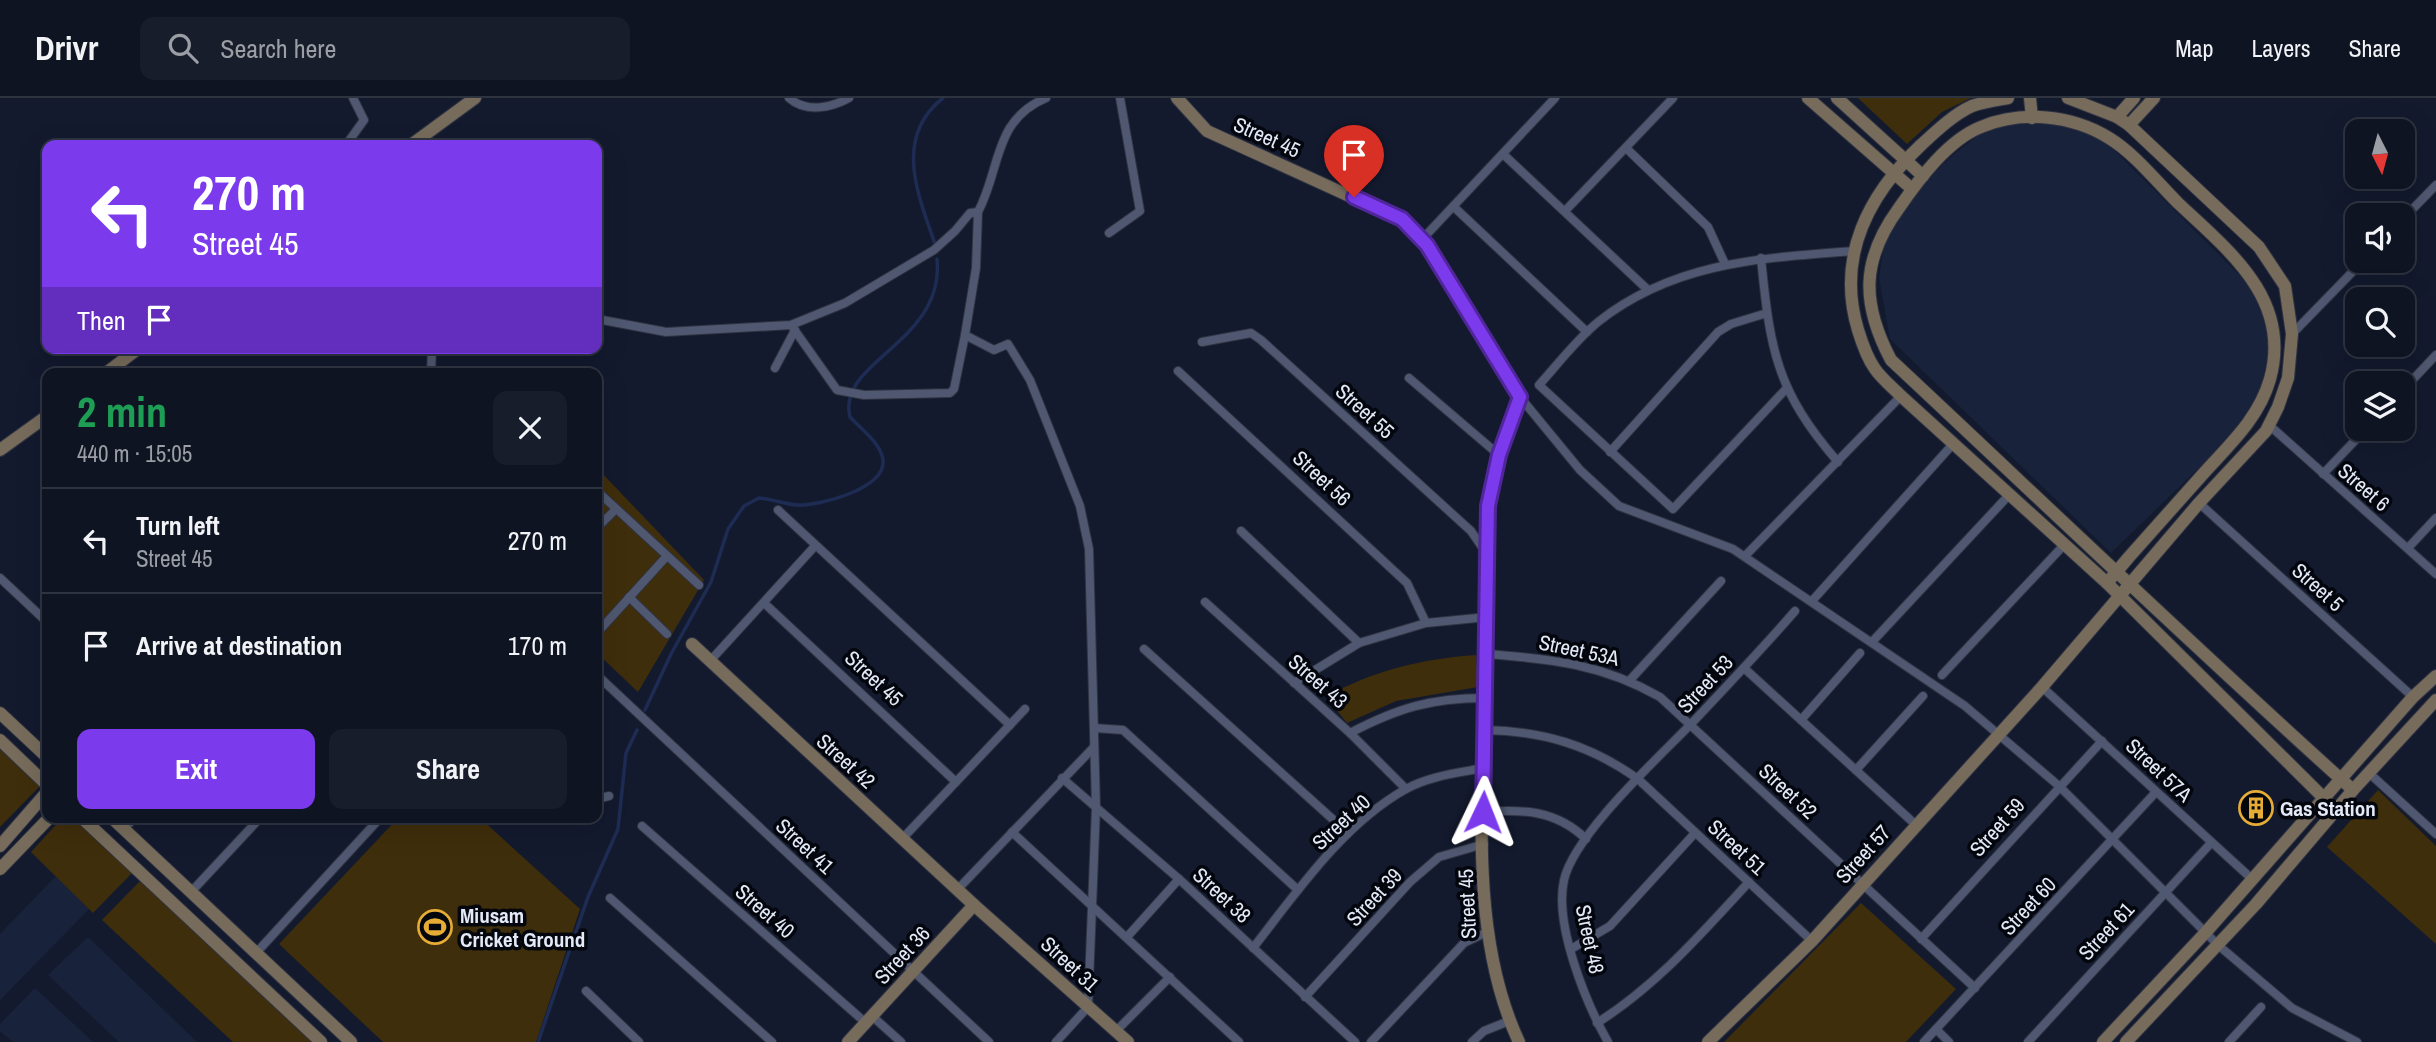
<!DOCTYPE html>
<meta charset="utf-8">
<style>
body{margin:0;font-family:"Archivo Narrow",sans-serif;background:#171d2a;color:#f1f3f6;height:100vh;display:flex;flex-direction:column;font-size:26px;white-space:nowrap}
*{box-sizing:border-box;margin:0}
p{font-size:23px;color:#9b9ea5}
.icon{flex:none;width:38px;height:38px;fill:none;stroke:currentColor;stroke-width:2;stroke-linecap:round;stroke-linejoin:round}
.map{position:relative;flex:1;overflow:hidden}
.details{position:absolute;left:42px;top:270px;width:560px;height:455px;display:flex;flex-direction:column;background:#0e1422;border-radius:14px;box-shadow:0 7px 28px #0002,0 0 0 2px #2e3340}
.details>*{flex:none}
.guide{position:absolute;left:42px;top:42px;width:560px;height:214px;border-radius:14px;box-shadow:0 7px 28px #0002,0 0 0 2px #2e3340;background:#7c3aed;color:#fff;overflow:hidden}
.needle{width:46px;rotate:174deg}
.buttons{position:absolute;left:2345px;top:21px;display:grid;gap:14px}
.buttons a{display:grid;place-items:center;width:70px;height:70px;border-radius:14px;background:#0e1422;box-shadow:0 7px 28px #0002,0 0 0 2px #2e3340;font-size:35px}
.pin{position:absolute;display:grid;place-items:center;width:60px;height:60px;color:#fff;margin:-72px -30px;border-radius:50% 50% 50% 0;rotate:-45deg;box-shadow:0 0 7px #0007}
.pin .icon{rotate:45deg}
.me{position:absolute;width:77px;margin:-38px;rotate:2deg;stroke-linejoin:round;filter:drop-shadow(0 0 5px #0008)}
.turn{display:flex;align-items:center;gap:24px;height:147px;padding:0 35px;font-size:32px}
.turn .icon{width:91px;height:91px;stroke-width:2.5}
.turn b{display:block;font-size:49px;line-height:60px}
.then{display:flex;align-items:center;height:66px;padding:0 35px;background:#0003;gap:14px;font-size:26px}
.round{display:grid;place-items:center;flex:none;width:74px;height:74px;border-radius:14px;background:#171d2a}
.headline{display:flex;align-items:center;justify-content:space-between;height:119px;padding:0 35px}
h1{font-size:42px;font-weight:800;line-height:52px;color:#1e9e55}
.action{display:flex;gap:14px;margin-top:auto;padding:14px 35px}
.action a{flex:1;height:80px;border-radius:14px;background:#7c3aed;color:#fff;font-size:28px;font-weight:800;line-height:80px;text-align:center}
.action a+a{background:#171d2a;color:#f1f3f6}
ul{padding:0;list-style:none}
li{display:flex;align-items:center;gap:21px;height:105px;padding:0 35px;border-top:2px solid #2e3340}
li div{flex:1}
li b{display:block;font-size:26px}
li em{font-style:normal}
header{display:flex;align-items:center;gap:42px;box-sizing:border-box;height:98px;padding:0 35px;background:#0e1422;border-bottom:2px solid #2e3340}
header strong{font-size:33px}
nav{display:flex;gap:38px;margin-inline-start:auto;font-size:24px}
.search{width:490px;height:63px;background:#171d2a;display:flex;align-items:center;gap:18px;box-sizing:border-box;padding:0 24px;border-radius:14px;color:#9b9ea5;font-size:26px}
.map>svg:first-child{display:block}
</style>
<header>
<strong>Drivr</strong>
<div class="search"><svg class="icon" aria-label="search" viewBox="0 0 24 24"><circle cx="10" cy="10" r="6"/><path d="M15 15l6 6"/></svg>Search here</div>
<nav><a>Map</a><a>Layers</a><a>Share</a></nav>
</header>
<div class="map">
<svg width="2436" height="944" viewBox="0 0 2436 944">
<rect width="100%" height="100%" fill="#131a2e"/>
<g fill="#18223b">
<polygon points="2019,25 2056,25 2093,38 2109,47 2253,191 2264,216 2269,249 2260,296 2244,326 2111,455 1890,241 1879,180 1886,134 1915,93 1953,57 1984,33"/>
<polygon points="56,778 89,811 0,902 0,836"/>
<polygon points="88,839 197,944 119,944 48,877"/>
<polygon points="35,890 93,944 13,944 0,933 0,926"/>
</g>
<g fill="#3f2e0b">
<polygon points="1858,0 1971,0 1942,14 1907,46"/>
<polygon points="597,370 704,482 638,594 597,555"/>
<path d="M1476 557 1478 589 1396 603 1347 625 1326 599C1374 572 1422 561 1476 557Z"/>
<polygon points="0,650 40,688 0,729"/>
<polygon points="2378,692 2436,748 2436,846 2327,749"/>
<polygon points="63,719 74,719 132,775 93,815 31,754"/>
<polygon points="399,719 479,719 580,811 536,944 383,944 279,846"/>
<polygon points="141,782 314,944 233,944 102,822"/>
<polygon points="1861,805 1956,891 1906,944 1724,944"/>
</g>
<g fill="none" stroke-linecap="round" stroke-linejoin="round">
<g stroke="#1e2c53" stroke-width="3.5">
<path d="M935 146C918 97 893 39 943 0"/>
<path d="M645 612 671 556 711 484 728 431 744 408 759 400C772 401 784 406 797 407 819 408 886 391 883 362 881 345 860 330 850 319 836 263 945 245 937 161"/>
<polyline points="538,944 588,799 618,731 626,655 637,632"/>
</g>
<g stroke="#2f3342" stroke-width="10">
<g id="street">
<path d="M789 0C806 15 831 10 849 0"/>
<polyline points="346,47 364,22 353,0"/>
<polyline points="1626,50 1708,129 1725,166"/>
<polyline points="1503,56 1648,192"/>
<polyline points="1454,109 1587,234"/>
<polyline points="1565,113 1673,0"/>
<path d="M978 114C1001 71 993 22 1046 0"/>
<polyline points="2403,121 2436,87"/>
<polyline points="1429,134 1555,0"/>
<polyline points="1109,135 1140,113 1120,0"/>
<path d="M1761 160C1770 251 1776 293 1838 364"/>
<polyline points="597,221 666,234 791,227 845,205 934,152 955,133 970,115 978,114 976,170 965,237 994,252 1008,246 1030,282 1080,408 1089,451 1096,709 1088,909 1056,944"/>
<polyline points="791,227 837,292 864,297 950,295 954,291 965,237"/>
<polyline points="2292,236 2363,163"/>
<polyline points="1202,244 1251,235 1261,242 1471,433 1484,452"/>
<polyline points="775,270 795,232"/>
<polyline points="1178,273 1407,485 1426,525"/>
<polyline points="431,275 432,250"/>
<polyline points="1409,280 1499,357"/>
<path d="M1786 291 1673 411 1539 287C1558 266 1576 242 1598 224 1674 164 1762 160 1853 153"/>
<polyline points="2403,292 2436,257"/>
<polyline points="1520,299 1580,372 1619,408 1733,451 1965,608 2059,688 2218,847 2292,910 2357,944"/>
<polyline points="2269,327 2436,476"/>
<polyline points="1610,354 1718,234 1731,226 1767,215"/>
<polyline points="2323,376 2366,331"/>
<polyline points="597,393 699,487"/>
<polyline points="2199,405 2413,599"/>
<polyline points="778,412 1010,627"/>
<polyline points="597,430 616,411"/>
<polyline points="1241,433 1359,545"/>
<polyline points="2408,450 2436,420"/>
<polyline points="1745,458 1901,298"/>
<polyline points="0,480 47,524"/>
<polyline points="629,499 667,536"/>
<polyline points="1812,503 1953,346"/>
<polyline points="1205,504 1350,635 1406,691"/>
<polyline points="764,505 956,684"/>
<polyline points="597,535 666,459"/>
<polyline points="1872,544 2009,397"/>
<polyline points="1144,551 1348,735"/>
<path d="M1486 556C1552 561 1602 566 1660 599L1975 890"/>
<polyline points="710,563 815,448"/>
<polyline points="1744,570 1916,727"/>
<polyline points="597,577 989,944"/>
<polyline points="1942,577 2064,447"/>
<polyline points="1630,582 1721,483"/>
<polyline points="1294,585 1359,545 1426,525 1487,519"/>
<polyline points="2042,589 2252,781"/>
<polyline points="1801,622 1860,555"/>
<polyline points="1094,630 1123,632 1298,792"/>
<path d="M1485 632C1543 633 1590 647 1638 681L1812 843"/>
<path d="M1350 635C1398 610 1431 600 1485 600"/>
<polyline points="1856,672 1923,598"/>
<polyline points="2369,675 2436,736"/>
<polyline points="1062,680 1179,781 1355,944"/>
<polyline points="597,701 609,698"/>
<path d="M1483 714C1523 711 1556 712 1586 741"/>
<polyline points="642,728 866,925"/>
<polyline points="124,731 135,719"/>
<polyline points="1012,734 1239,944"/>
<polyline points="902,741 1025,611"/>
<polyline points="957,792 1094,649"/>
<polyline points="191,794 261,719"/>
<polyline points="610,800 772,944"/>
<polyline points="1127,839 1179,781"/>
<polyline points="1921,841 2102,643"/>
<path d="M1253 850C1296 795 1343 726 1406 691 1429 678 1458 675 1484 670"/>
<polyline points="1571,851 1610,828 1695,735"/>
<polyline points="256,855 381,719"/>
<polyline points="586,893 639,944"/>
<polyline points="1305,899 1410,784 1439,759 1484,746"/>
<polyline points="872,918 901,944"/>
<path d="M1597 925C1657 887 1701 836 1749 784"/>
<polyline points="1936,931 1949,944"/>
<polyline points="1116,933 1170,879"/>
<polyline points="1371,944 1464,845 1485,835"/>
<polyline points="1472,944 1484,933 1509,923"/>
<path d="M1608 944C1586 905 1554 827 1564 782 1574 737 1657 661 1690 627 1726 589 1761 552 1795 513"/>
<polyline points="1924,944 2156,694"/>
<polyline points="2028,944 2211,745"/>
<polyline points="2229,944 2261,909"/>
</g>
</g>
<g stroke="#2f3342" stroke-width="14">
<g id="secondary">
<path d="M1177 0 1207 33 1402 122 1427 147 1520 299C1507 334 1495 368 1489 406 1481 454 1487 506 1486 555 1485 680 1465 829 1519 944"/>
<polyline points="1808,0 1912,91"/>
<polyline points="1837,0 1923,78"/>
<path d="M2008 0C1997 2 1983 4 1972 8 1954 16 1935 34 1921 47 1868 97 1836 159 1858 232 1862 245 1867 260 1875 271 1882 281 1892 289 1901 298L2107 485 2336 712"/>
<polyline points="2030,0 2032,20"/>
<polyline points="2117,19 2134,0"/>
<polyline points="2129,27 2154,0"/>
<polyline points="411,47 475,0"/>
<polyline points="106,275 139,250"/>
<polyline points="0,352 47,318"/>
<path d="M2107 485 2129 459C2154 431 2179 403 2203 376 2230 346 2259 320 2270 281 2292 201 2229 153 2178 105 2157 84 2134 55 2109 40 2072 17 2022 12 1981 29 1948 42 1919 81 1899 110 1861 162 1861 205 1891 262 2045 406 2196 551 2353 692"/>
<polyline points="692,546 974,807"/>
<polyline points="0,615 47,659"/>
<polyline points="0,642 47,687"/>
<polyline points="81,719 321,944"/>
<polyline points="111,719 351,944"/>
<polyline points="0,748 47,694"/>
<polyline points="0,771 50,719"/>
<polyline points="848,944 974,807 1128,944"/>
<polyline points="1708,944 1812,843 2042,589 2199,405 2266,333 2278,309 2288,280 2292,236 2285,188 2259,149 2129,27 2117,19 2068,0"/>
<polyline points="2103,944 2206,834 2413,599 2436,578"/>
<polyline points="2126,944 2256,806 2353,692 2436,602"/>
</g>
</g>
<use href="#street" stroke="#4f5870" stroke-width="8"/>
<use href="#secondary" stroke="#776c5b" stroke-width="12"/>
</g>
<g fill="none" stroke-linecap="round" stroke-linejoin="round">
<g stroke="#51269a" stroke-width="18">
<polyline id="route" points="1354,99 1402,121 1427,147 1520,299 1499,357 1488,408 1483,714"/>
</g>
<use href="#route" stroke="#7c3aed" stroke-width="12"/>
</g>
<defs>
<g id="building-ring" transform="scale(1.75)"><circle r="9.5" fill="#04060d" stroke="#e6ac36" stroke-width="1.5"/><path d="M-4-6H4V6H1V3H-1V6H-4ZM-2.5-4.3h1.7v1.8h-1.7ZM.8-4.3h1.7v1.8H.8ZM-2.5-1h1.7V.8h-1.7ZM.8-1h1.7V.8H.8Z" fill="#e6ac36"/></g>
<g id="stadium-ring" transform="scale(1.75)"><circle r="9.5" fill="#04060d" stroke="#e6ac36" stroke-width="1.5"/><path d="M0-5a6.5 5 0 1 0 0 10a6.5 5 0 1 0 0-10ZM-3.5-1.8h7v3.6h-7Z" fill="#e6ac36"/></g>
</defs>
<g fill-rule="evenodd">
<use href="#building-ring" x="2256" y="710"/>
<use href="#stadium-ring" x="435" y="829"/>
</g>
<g text-anchor="middle" dominant-baseline="central" stroke-width="7" stroke-linejoin="round" paint-order="stroke">
<g font-size="21" fill="#e3e9f7" stroke="#04060d">
<text transform="translate(1267 39) rotate(24)">Street 45</text>
<text transform="translate(1365 313) rotate(42)">Street 55</text>
<text transform="translate(1322 380) rotate(43)">Street 56</text>
<text transform="translate(2364 389) rotate(41)">Street 6</text>
<text transform="translate(2318 489) rotate(42)">Street 5</text>
<text transform="translate(1579 552) rotate(12)">Street 53A</text>
<text transform="translate(874 580) rotate(43)">Street 45</text>
<text transform="translate(1318 583) rotate(41)">Street 43</text>
<text transform="translate(1705 586) rotate(-47)">Street 53</text>
<text transform="translate(846 663) rotate(42)">Street 42</text>
<text transform="translate(2159 672) rotate(43)">Street 57A</text>
<text transform="translate(1788 693) rotate(43)">Street 52</text>
<text transform="translate(1341 724) rotate(-43)">Street 40</text>
<text transform="translate(1997 729) rotate(-48)">Street 59</text>
<text transform="translate(805 748) rotate(43)">Street 41</text>
<text transform="translate(1737 749) rotate(43)">Street 51</text>
<text transform="translate(1863 756) rotate(-48)">Street 57</text>
<text transform="translate(1222 797) rotate(43)">Street 38</text>
<text transform="translate(1374 799) rotate(-47)">Street 39</text>
<text transform="translate(1467 806) rotate(-93)">Street 45</text>
<text transform="translate(2028 808) rotate(-47)">Street 60</text>
<text transform="translate(765 813) rotate(41)">Street 40</text>
<text transform="translate(2106 833) rotate(-47)">Street 61</text>
<text transform="translate(1590 841) rotate(78)">Street 48</text>
<text transform="translate(902 857) rotate(-47)">Street 36</text>
<text transform="translate(1070 866) rotate(43)">Street 31</text>
</g>
<g font-size="21" font-weight="bold" fill="#e3e9f7" stroke="#04060d" text-anchor="start">
<text x="2280" y="710">Gas Station</text>
<text x="460" y="817">Miusam<tspan x="460" dy="24">Cricket Ground</tspan></text>
</g>
</g>
</svg>
<div class="buttons">
<a><svg class="needle" viewBox="-14 -14 28 28"><path d="M0-13l5 13h-10z" fill="#e53935"/><path d="M0 13l5-13h-10z" fill="#9b9ea5"/></svg></a>
<a><svg class="icon" aria-label="sound" viewBox="0 0 24 24"><path d="M4 9h4l5-4v14l-5-4H4zM17 9q2 3 0 6"/></svg></a>
<a><svg class="icon" aria-label="search" viewBox="0 0 24 24"><circle cx="10" cy="10" r="6"/><path d="M15 15l6 6"/></svg></a>
<a><svg class="icon" aria-label="layers" viewBox="0 0 24 24"><path d="M12 4l9 5-9 5-9-5zM3 14l9 5 9-5"/></svg></a>
</div>
<div class="pin" style="left:1354px;top:99px;background:#d93025"><svg class="icon" aria-label="arrive" viewBox="0 0 24 24"><path d="M6 21V4h12l-3 4 3 4H6"/></svg></div>
<svg class="me" style="left:1483px;top:714px" viewBox="-20 -20 40 40"><path d="M0-17L14 15 0 8-14 15z" fill="#7c3aed" stroke="#fff" stroke-width="4"/></svg>
<div class="guide">
<div class="turn"><svg class="icon" aria-label="left" viewBox="0 0 24 24"><path d="M17 20v-9H6M10 6l-5 5 5 5"/></svg><div><b>270 m</b>Street 45</div></div>
<div class="then">Then<svg class="icon" aria-label="arrive" viewBox="0 0 24 24"><path d="M6 21V4h12l-3 4 3 4H6"/></svg></div>
</div>
<section class="details">
<div class="headline"><div><h1>2 min</h1><p>440 m · 15:05</p></div><a class="round"><svg class="icon" aria-label="close" viewBox="0 0 24 24"><path d="M6 6l12 12M18 6L6 18"/></svg></a></div>
<ul>
<li><svg class="icon" aria-label="left" viewBox="0 0 24 24"><path d="M17 20v-9H6M10 6l-5 5 5 5"/></svg><div><b>Turn left</b><p>Street 45</p></div><em>270 m</em></li>
<li><svg class="icon" aria-label="arrive" viewBox="0 0 24 24"><path d="M6 21V4h12l-3 4 3 4H6"/></svg><div><b>Arrive at destination</b></div><em>170 m</em></li>
</ul>
<div class="action"><a>Exit</a><a>Share</a></div>
</section>
</div>
